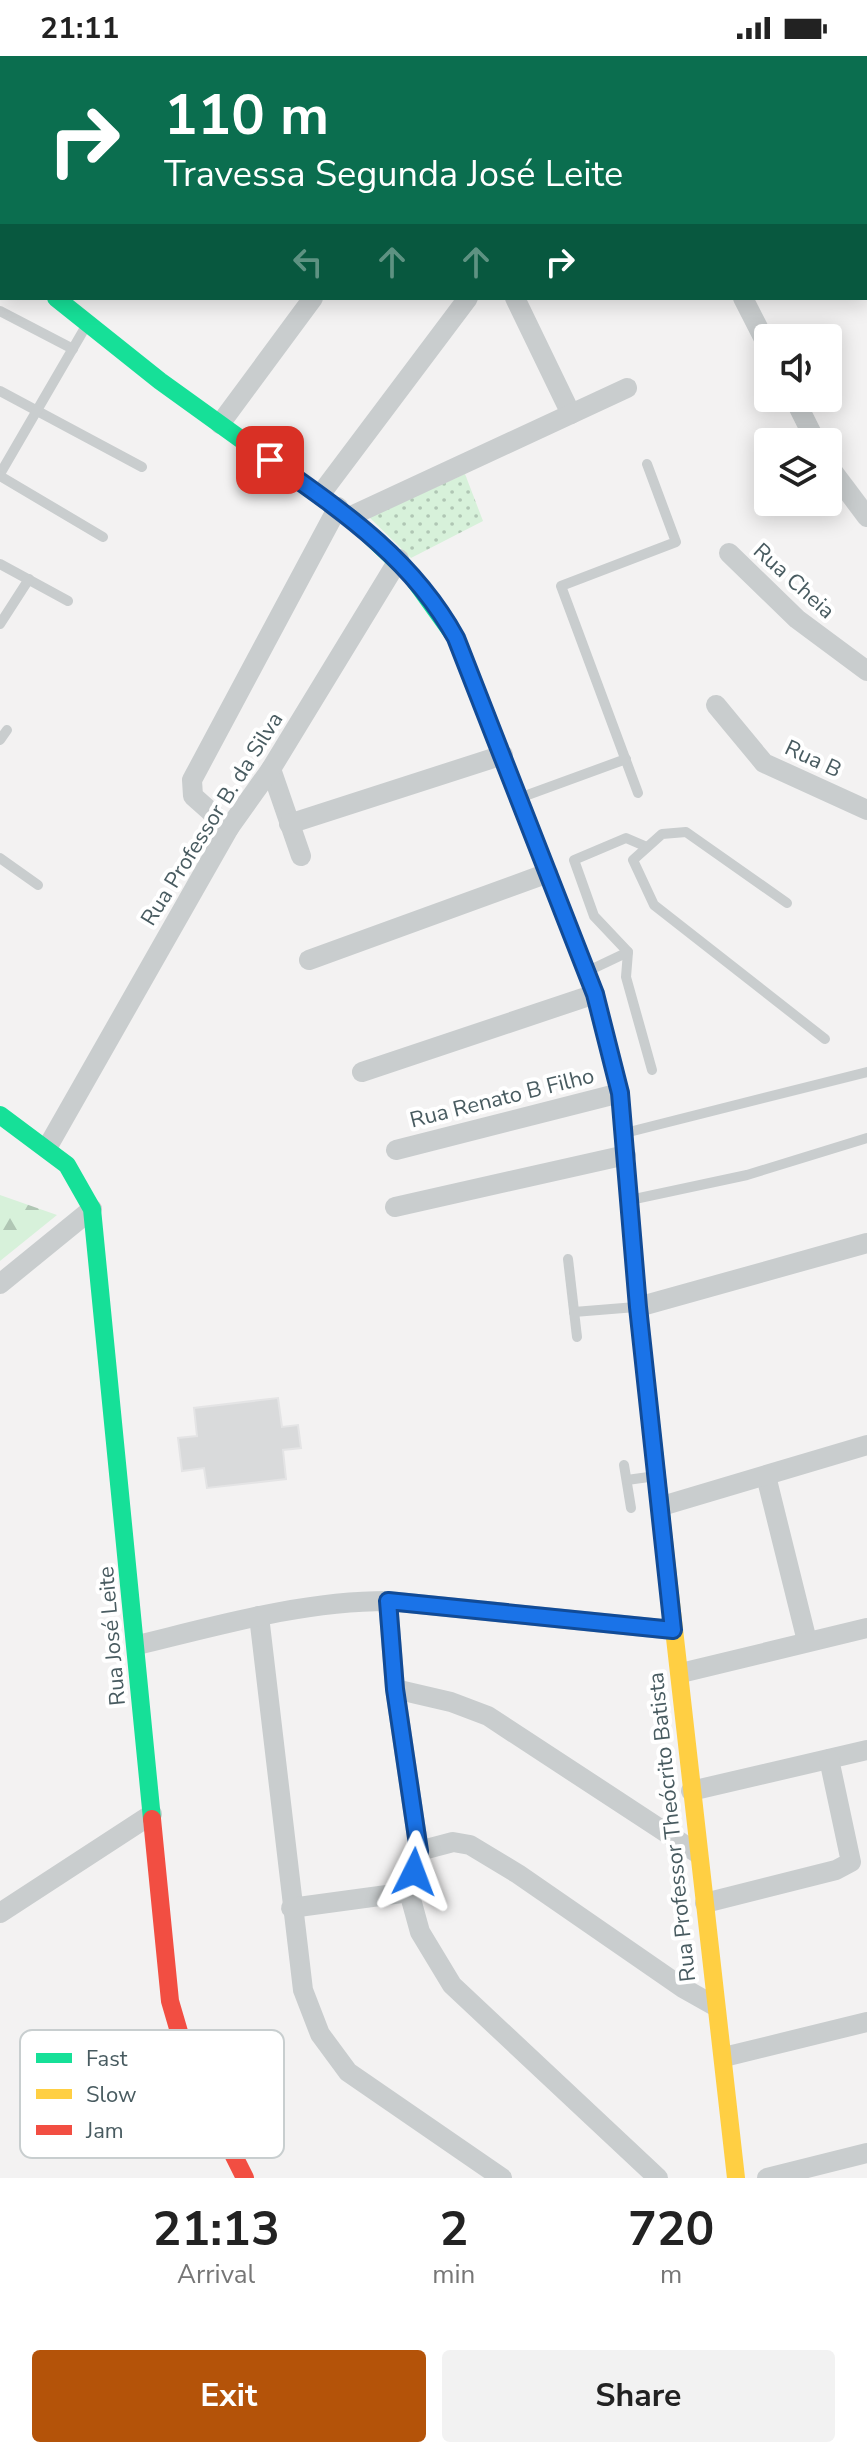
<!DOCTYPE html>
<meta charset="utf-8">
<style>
body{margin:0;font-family:"Nunito Sans",sans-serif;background:#f2f2f2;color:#222;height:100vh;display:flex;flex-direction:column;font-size:30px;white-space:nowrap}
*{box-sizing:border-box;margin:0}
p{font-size:26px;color:#767676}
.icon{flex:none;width:44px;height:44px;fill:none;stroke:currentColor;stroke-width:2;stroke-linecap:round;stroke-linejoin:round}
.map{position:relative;height:2122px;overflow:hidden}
.drawer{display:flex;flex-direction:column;background:#fff;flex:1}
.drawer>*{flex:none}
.top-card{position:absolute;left:0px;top:0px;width:868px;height:244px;box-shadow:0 4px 20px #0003;background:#0b6e4f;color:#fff;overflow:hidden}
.tools{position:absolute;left:754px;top:268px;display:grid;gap:16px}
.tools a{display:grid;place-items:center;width:88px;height:88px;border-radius:8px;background:#fff;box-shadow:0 4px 20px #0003;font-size:40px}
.pin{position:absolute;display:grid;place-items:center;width:68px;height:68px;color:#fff;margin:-34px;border-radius:16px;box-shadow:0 4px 12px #0006}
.me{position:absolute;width:88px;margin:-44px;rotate:3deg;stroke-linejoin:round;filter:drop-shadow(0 0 6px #0008)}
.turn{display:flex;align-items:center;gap:28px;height:168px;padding:0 32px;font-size:36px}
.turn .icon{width:104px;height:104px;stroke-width:2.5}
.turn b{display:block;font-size:56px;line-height:68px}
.lanes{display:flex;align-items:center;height:76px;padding:0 32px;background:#0003;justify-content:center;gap:40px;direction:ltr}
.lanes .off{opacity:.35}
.eta{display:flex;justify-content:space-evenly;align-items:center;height:136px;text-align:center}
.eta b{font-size:48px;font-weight:700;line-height:56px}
.primary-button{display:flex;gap:16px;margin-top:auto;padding:16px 32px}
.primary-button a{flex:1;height:92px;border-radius:8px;background:#b45309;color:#fff;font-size:32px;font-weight:700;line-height:92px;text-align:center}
.primary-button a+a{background:#f2f2f2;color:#222}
.status{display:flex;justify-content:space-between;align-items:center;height:56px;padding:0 40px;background:#fff;direction:ltr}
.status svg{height:22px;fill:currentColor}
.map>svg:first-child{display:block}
</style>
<div class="status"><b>21:11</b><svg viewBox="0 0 49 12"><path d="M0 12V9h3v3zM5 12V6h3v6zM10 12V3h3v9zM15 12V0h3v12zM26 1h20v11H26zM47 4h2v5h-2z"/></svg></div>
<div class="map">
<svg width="867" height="2122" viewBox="0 0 867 2122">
<defs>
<pattern id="grass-dots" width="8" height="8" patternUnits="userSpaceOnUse" patternTransform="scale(2)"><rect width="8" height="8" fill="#d7f1da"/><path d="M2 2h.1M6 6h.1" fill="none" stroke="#b0c6b4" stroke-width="1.8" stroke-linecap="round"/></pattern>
<pattern id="forest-firs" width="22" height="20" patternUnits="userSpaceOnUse" patternTransform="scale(2)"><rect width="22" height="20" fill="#d7f1da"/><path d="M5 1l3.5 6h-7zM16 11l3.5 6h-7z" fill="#b0c6b4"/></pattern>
</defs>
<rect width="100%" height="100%" fill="#f3f2f2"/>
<polygon fill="url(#grass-dots)" points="465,418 483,465 411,502 369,461"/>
<polygon fill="url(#forest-firs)" points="0,1139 57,1159 0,1205"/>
<polygon fill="#d9dadb" stroke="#e4e4e5" stroke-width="2" points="278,1342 282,1371 298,1369 301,1392 283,1394 286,1423 207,1432 204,1412 182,1415 178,1382 197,1380 194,1352"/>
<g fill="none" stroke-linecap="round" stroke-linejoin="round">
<g stroke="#c9cdce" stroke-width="10">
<polyline points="0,60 2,57"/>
<polyline points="0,255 73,293"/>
<polyline points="0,335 142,411"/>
<polyline points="0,418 86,270"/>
<polyline points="0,420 103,481"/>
<polyline points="0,508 68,545"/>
<polyline points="0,568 29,523"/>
<polyline points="0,684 7,674"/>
<polyline points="638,737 561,530 676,486 647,408"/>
<polyline points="522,741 626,703"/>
<polyline points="647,791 626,782 574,804 594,860 628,896 626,921 652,1014"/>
<polyline points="0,802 38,829"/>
<polyline points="787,847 686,776 662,778 633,804 654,849 825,983"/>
<polyline points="588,915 628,896"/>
<polyline points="625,1077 867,1016"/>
<polyline points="630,1144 747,1119 867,1082"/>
<polyline points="568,1203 577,1281"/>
<polyline points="574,1256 636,1251"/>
<polyline points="624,1409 631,1452"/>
<polyline points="627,1424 656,1420"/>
</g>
<g stroke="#c9cdce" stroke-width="20">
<polyline points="615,0 616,2"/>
<polyline points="757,0 758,2"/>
<polyline points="504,2 508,0"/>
<polyline points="692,2 696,0"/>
<polyline points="0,194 2,196"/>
<polyline points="866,205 867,207"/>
<polyline points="515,242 571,358"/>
<polyline points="743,242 768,291"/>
<polyline points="794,342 816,386"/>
<polyline points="220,368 313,242"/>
<polyline points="828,409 867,461"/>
<polyline points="320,439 468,242"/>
<polyline points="351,460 627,332"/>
<polyline points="729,497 797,563 867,615"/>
<polyline points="716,649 764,707 867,754"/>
<polyline points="271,713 301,800"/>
<polyline points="289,768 503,699"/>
<polyline points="229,772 193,740 192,724 338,451"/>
<polyline points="309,904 548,817"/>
<polyline points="362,1016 595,938"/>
<polyline points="47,1092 229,772 271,713 399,503"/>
<polyline points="396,1094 620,1037"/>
<polyline points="395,1151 626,1099"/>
<polyline points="0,1228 92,1153"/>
<polyline points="638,1251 867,1187"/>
<polyline points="766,1420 807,1585"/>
<polyline points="662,1450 867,1389"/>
<polyline points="388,1545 395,1633 419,1795 409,1836 420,1876 452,1929 658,2122"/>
<polyline points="259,1560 303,1934 320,1978 348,2016 502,2122"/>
<path d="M138 1589C220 1569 303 1545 388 1545L673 1574"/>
<polyline points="681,1617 867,1572"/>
<polyline points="395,1633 451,1646 488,1660 697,1797"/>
<polyline points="691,1735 867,1694"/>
<polyline points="419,1795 453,1786 470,1789 518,1818 683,1932 715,1950"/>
<polyline points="705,1847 836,1814 851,1806 829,1703"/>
<polyline points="291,1852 409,1836"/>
<polyline points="0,1857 152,1758"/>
<polyline points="724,2001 867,1966"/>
<polyline points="767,2122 867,2097"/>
</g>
<g stroke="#16e098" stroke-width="18">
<polyline points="56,242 160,325 353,464 410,518 456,582 502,700"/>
<polyline points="613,1009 620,1037 638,1251 662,1467"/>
<polyline points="0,1059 67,1109 92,1153 152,1763"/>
</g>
<polyline stroke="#ffcf43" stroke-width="18" points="662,1467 736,2122"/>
<g stroke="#f24e42" stroke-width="18">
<polyline points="502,700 595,938 613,1009"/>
<polyline points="152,1763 170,1945 189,2010 245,2122"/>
</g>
</g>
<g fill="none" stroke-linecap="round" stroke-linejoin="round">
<g stroke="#114b97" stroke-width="20">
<path id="route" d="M270 404C342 455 412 502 456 582L595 938 620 1037 638 1251 673 1574 388 1545 395 1633 419 1795 414 1816"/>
</g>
<use href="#route" stroke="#1a73e8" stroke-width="14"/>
</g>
<g text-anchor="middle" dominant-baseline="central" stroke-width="8" stroke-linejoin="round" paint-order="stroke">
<g font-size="22" fill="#485b60" stroke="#fff">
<text transform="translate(794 525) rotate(42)">Rua Cheia</text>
<text transform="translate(813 703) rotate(25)">Rua B</text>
<text transform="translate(212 763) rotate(-58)">Rua Professor B. da Silva</text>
<text transform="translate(502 1042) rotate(-14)">Rua Renato B Filho</text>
<text transform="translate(112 1580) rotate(-95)">Rua José Leite</text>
<text transform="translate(672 1771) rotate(-96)">Rua Professor Theócrito Batista</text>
</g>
</g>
<rect x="20" y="1974" width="264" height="128" rx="12" fill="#fff" stroke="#c8cecf" stroke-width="2"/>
<rect x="36" y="1997" width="36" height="10" fill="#16e098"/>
<rect x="36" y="2033" width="36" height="10" fill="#ffcf43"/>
<rect x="36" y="2069" width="36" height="10" fill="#f24e42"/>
<g font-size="22" fill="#485b60">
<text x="86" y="2010">Fast</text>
<text x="86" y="2046">Slow</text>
<text x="86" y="2082">Jam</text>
</g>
</svg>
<div class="tools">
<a><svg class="icon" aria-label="sound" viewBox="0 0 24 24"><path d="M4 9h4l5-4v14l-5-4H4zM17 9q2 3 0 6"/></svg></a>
<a><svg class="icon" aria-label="layers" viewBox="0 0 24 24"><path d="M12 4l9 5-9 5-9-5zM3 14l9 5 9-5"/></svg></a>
</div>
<div class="pin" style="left:270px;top:404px;background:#d93025"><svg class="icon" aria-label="arrive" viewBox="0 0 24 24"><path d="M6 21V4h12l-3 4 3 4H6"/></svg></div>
<svg class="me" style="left:414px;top:1816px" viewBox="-20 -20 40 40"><path d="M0-17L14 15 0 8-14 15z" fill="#1a73e8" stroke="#fff" stroke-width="4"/></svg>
<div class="top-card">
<div class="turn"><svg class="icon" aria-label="right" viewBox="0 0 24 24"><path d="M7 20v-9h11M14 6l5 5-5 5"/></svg><div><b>110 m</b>Travessa Segunda José Leite</div></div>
<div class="lanes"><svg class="icon off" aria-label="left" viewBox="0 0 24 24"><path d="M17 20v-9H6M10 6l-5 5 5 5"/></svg><svg class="icon off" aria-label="ahead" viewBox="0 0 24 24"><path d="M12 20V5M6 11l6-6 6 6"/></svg><svg class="icon off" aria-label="ahead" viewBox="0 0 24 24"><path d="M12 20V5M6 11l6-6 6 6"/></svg><svg class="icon" aria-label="right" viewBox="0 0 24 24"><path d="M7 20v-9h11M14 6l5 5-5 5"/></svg></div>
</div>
</div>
<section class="drawer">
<div class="eta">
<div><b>21:13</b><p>Arrival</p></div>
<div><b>2</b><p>min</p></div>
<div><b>720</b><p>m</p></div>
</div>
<div class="primary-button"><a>Exit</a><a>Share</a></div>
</section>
